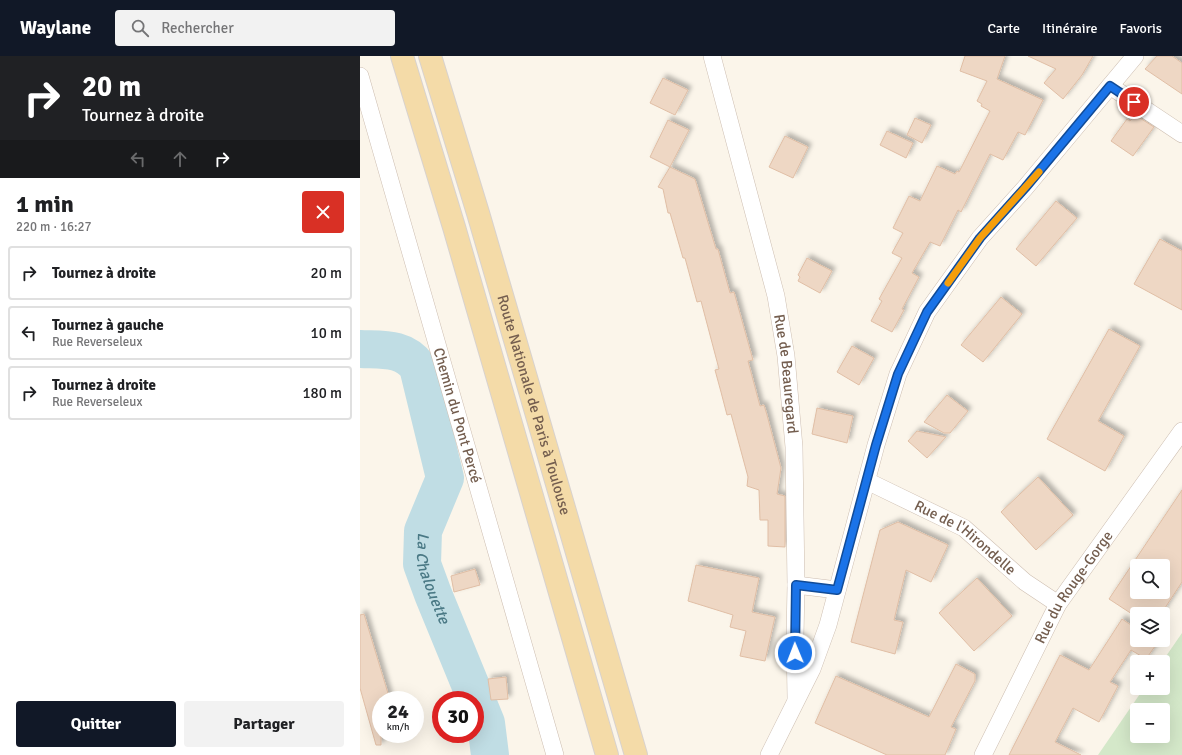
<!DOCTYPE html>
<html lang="fr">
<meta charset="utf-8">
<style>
body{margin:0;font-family:Signika,sans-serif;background:#f2f2f2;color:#202124;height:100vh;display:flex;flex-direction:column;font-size:15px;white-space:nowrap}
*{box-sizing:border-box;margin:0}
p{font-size:13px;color:#757577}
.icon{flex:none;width:22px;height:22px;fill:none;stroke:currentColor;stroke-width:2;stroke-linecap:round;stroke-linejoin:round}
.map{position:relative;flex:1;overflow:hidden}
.side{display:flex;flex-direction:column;background:#fff;width:360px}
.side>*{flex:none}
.top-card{background:#202124;color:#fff;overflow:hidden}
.buttons{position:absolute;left:770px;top:503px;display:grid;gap:8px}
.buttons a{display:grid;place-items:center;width:40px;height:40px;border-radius:4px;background:#fff;box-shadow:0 4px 16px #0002;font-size:20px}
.speed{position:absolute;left:12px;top:635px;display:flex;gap:8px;font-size:20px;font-weight:700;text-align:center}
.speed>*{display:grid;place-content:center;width:52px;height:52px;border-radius:50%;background:#fff;box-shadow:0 4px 16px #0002;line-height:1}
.speed small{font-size:10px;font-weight:400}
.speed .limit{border:6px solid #d22;background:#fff;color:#111}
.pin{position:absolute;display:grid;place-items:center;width:34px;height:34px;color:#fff;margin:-17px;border:2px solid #fff;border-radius:50%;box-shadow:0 1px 4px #0007}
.me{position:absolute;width:44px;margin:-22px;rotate:359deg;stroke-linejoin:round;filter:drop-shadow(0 0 3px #0008)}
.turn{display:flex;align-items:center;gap:14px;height:84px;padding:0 16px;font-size:18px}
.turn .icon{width:52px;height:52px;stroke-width:2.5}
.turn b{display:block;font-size:28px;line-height:34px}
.lanes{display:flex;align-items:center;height:38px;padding:0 16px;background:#0003;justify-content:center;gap:20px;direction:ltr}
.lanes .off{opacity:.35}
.round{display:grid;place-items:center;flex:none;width:42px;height:42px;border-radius:4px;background:#f2f2f2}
.overview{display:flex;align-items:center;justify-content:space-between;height:68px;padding:0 16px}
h1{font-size:24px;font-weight:800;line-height:30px}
.button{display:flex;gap:8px;margin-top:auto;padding:8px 16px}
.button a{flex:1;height:46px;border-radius:4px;background:#111827;color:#fff;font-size:16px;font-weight:800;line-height:46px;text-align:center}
.button a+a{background:#f2f2f2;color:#202124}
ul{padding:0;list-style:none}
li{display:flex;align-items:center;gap:12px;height:54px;margin:0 8px 6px;padding:0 8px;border:2px solid #e0e0e0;border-radius:4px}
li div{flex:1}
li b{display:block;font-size:15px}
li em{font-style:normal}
header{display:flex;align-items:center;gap:24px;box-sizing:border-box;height:56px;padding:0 20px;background:#111827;color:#fff}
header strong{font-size:19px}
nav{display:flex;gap:22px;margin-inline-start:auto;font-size:14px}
.search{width:280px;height:36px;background:#f2f2f2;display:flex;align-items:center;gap:10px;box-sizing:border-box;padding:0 14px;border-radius:4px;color:#757577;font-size:15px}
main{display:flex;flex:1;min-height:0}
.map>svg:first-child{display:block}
</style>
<header>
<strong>Waylane</strong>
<div class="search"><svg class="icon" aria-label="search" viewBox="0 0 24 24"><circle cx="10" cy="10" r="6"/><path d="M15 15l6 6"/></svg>Rechercher</div>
<nav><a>Carte</a><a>Itinéraire</a><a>Favoris</a></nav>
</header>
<main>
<section class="side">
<div class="top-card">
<div class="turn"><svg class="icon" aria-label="right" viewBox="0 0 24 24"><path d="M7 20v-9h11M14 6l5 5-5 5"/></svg><div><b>20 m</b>Tournez à droite</div></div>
<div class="lanes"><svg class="icon off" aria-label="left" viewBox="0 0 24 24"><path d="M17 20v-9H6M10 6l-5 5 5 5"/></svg><svg class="icon off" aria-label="ahead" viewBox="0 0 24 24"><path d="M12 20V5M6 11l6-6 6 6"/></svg><svg class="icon" aria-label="right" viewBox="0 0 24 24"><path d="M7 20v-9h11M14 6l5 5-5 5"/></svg></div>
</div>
<div class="overview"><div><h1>1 min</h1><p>220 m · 16:27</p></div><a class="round" style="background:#d93025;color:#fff"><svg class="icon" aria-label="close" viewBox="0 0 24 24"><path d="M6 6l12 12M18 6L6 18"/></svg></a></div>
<ul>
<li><svg class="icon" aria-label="right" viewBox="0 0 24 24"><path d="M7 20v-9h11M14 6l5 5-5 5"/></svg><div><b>Tournez à droite</b></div><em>20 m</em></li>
<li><svg class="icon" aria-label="left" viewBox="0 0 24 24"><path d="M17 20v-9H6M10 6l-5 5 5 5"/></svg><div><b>Tournez à gauche</b><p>Rue Reverseleux</p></div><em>10 m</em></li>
<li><svg class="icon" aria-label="right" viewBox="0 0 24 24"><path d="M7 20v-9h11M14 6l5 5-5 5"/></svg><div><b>Tournez à droite</b><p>Rue Reverseleux</p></div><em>180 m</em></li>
</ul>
<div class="button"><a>Quitter</a><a>Partager</a></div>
</section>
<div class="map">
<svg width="822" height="699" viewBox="0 0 822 699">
<defs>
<filter id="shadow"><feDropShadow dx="3.5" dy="-3.5" stdDeviation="2" flood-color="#0004"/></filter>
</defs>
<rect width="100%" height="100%" fill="#fbf5ea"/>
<path fill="#d4e8c9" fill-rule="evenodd" d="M822 577V699H738L784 632H803L802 606ZM777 654H803V680H777Z"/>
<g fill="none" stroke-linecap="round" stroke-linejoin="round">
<path stroke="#c0dde4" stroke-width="38" id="s1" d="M0 293C22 294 44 291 58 311L85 422 63 475 62 508 73 538 126 667 130 699"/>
</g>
<g fill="#eed7c4" stroke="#e0bea5" fill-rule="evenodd" filter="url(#shadow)">
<polygon points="605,0 645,0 637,23 683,44 665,79 658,76 643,104 630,98 601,156 598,154 580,190 570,186 552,217 559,221 542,253 544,254 532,276 511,265 522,245 519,243 542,202 532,197 543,177 533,172 549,140 560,145 577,110 595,118 597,115 599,116 630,55 621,50 622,48 617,45 627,25 600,15"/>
<polygon points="668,0 733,0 722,19 703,43 684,27 696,13"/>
<polygon points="797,0 812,0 822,7 822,38 785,13"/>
<polygon points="303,22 328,34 315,59 290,47"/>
<polygon points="775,59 794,71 773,100 751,85 767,63 770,65"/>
<polygon points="555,62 571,69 562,87 547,79"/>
<polygon points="308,64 329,74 310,111 290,101"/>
<polygon points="527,75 553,87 546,102 520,89"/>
<polygon points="425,80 448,91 433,122 409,111"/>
<polygon points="310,111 335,123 356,193 358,193 370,237 374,236 393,304 388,305 400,350 404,349 407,359 421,412 417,438 425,440 425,491 408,490 408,464 400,464 399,434 387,430 388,421 371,358 367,359 361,336 355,314 359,313 341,245 337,246 325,202 323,202 310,157 308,157 303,133 298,131"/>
<polygon points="696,145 717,162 676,210 656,193"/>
<polygon points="800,183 822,195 822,254 774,228"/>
<polygon points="447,202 472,215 460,237 438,225 440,221 438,219"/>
<polygon points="641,241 662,258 623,306 601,289"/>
<polygon points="749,273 780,290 738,365 764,380 745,415 687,383"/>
<polygon points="492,290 514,302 499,329 477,316"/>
<polygon points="587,339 608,355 590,377 584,377 564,366"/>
<polygon points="457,352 493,360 487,387 452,378"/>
<polygon points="557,375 586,381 567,402 548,385"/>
<polygon points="678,421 713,459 676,494 641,456"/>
<path d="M822 434V526L801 558H772L749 543ZM777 510H803V536H777Z"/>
<polygon points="538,466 588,489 571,526 546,514 534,564 543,566 535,598 491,586 520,474"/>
<polygon points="336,509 399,522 392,556 415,561 405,605 380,600 386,575 370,571 373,559 328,545"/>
<polygon points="115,513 120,529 94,536 91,520"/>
<polygon points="617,522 652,560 614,595 579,557"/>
<polygon points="4,558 30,644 21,644 21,689 16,689 0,632 0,559"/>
<polygon points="762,563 777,573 777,584 794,584 798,586 786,603 771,594 750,626 758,630 739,666 713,652 695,686 721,699 649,699 700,599 729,614"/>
<polygon points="596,608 615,618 615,625 591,671 596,673 585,699 527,699 455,667 476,620 569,661"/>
<polygon points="146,621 148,643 131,644 128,623"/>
</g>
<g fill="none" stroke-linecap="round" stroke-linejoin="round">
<g stroke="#cdbeb1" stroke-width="18">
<g id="minor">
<path id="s2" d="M352 0 416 240 426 300 434 391 436 529 435 581 436 642"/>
<path id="s3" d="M0 20 195 699"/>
<polyline points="750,30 822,78"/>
<path id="s4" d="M507 425 604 472 665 526 698 548"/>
<polyline points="436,529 477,534"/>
<polyline points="409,699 452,613 468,569 516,389 538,318 567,256 620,182 665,132 775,0"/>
<path id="s5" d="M623 699 698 548 822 375"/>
</g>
</g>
<g stroke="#d8d2ce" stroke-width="24">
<g id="primary">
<polyline points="42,0 94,171 247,699"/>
<path id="s6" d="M70 0 118 157 276 699"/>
</g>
</g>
<use href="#minor" stroke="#fff" stroke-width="17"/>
<use href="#primary" stroke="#f4dba8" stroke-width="22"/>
</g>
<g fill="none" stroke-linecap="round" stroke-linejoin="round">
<g stroke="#114b97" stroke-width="10">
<polyline id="route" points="435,597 436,529 477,534 516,389 538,318 567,256 620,182 665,132 750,30 774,46"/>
</g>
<use href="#route" stroke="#1a73e8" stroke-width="7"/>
<polyline stroke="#f59e0b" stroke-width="7" points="588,227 620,182 679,116"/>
</g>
<g text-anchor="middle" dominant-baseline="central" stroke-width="4" stroke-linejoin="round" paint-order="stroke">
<g font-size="15" fill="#745e4f" stroke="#fef9f0">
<text stroke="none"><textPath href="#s2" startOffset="327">Rue de Beauregard</textPath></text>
<text stroke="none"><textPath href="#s6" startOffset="364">Route Nationale de Paris à Toulouse</textPath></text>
<text stroke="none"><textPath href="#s3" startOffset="353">Chemin du Pont Percé</textPath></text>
<text stroke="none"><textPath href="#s4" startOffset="114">Rue de l'Hirondelle</textPath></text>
<text stroke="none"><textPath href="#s5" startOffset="191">Rue du Rouge-Gorge</textPath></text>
</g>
<g font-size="16" font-style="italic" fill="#4a7985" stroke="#fef9f0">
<text stroke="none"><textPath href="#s1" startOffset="284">La Chalouette</textPath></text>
</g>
</g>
</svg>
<div class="buttons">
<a><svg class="icon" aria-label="search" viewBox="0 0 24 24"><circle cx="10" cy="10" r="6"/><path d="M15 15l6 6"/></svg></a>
<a><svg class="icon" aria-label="layers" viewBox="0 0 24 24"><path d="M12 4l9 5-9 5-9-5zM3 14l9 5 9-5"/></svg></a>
<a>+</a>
<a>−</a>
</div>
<div class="speed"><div>24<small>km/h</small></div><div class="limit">30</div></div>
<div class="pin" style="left:774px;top:46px;background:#d93025"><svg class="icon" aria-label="arrive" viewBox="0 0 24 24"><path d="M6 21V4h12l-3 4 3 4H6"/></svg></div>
<svg class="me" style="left:435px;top:597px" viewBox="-20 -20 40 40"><circle r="17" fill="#1a73e8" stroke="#fff" stroke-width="3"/><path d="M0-11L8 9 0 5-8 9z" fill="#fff"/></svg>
</div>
</main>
